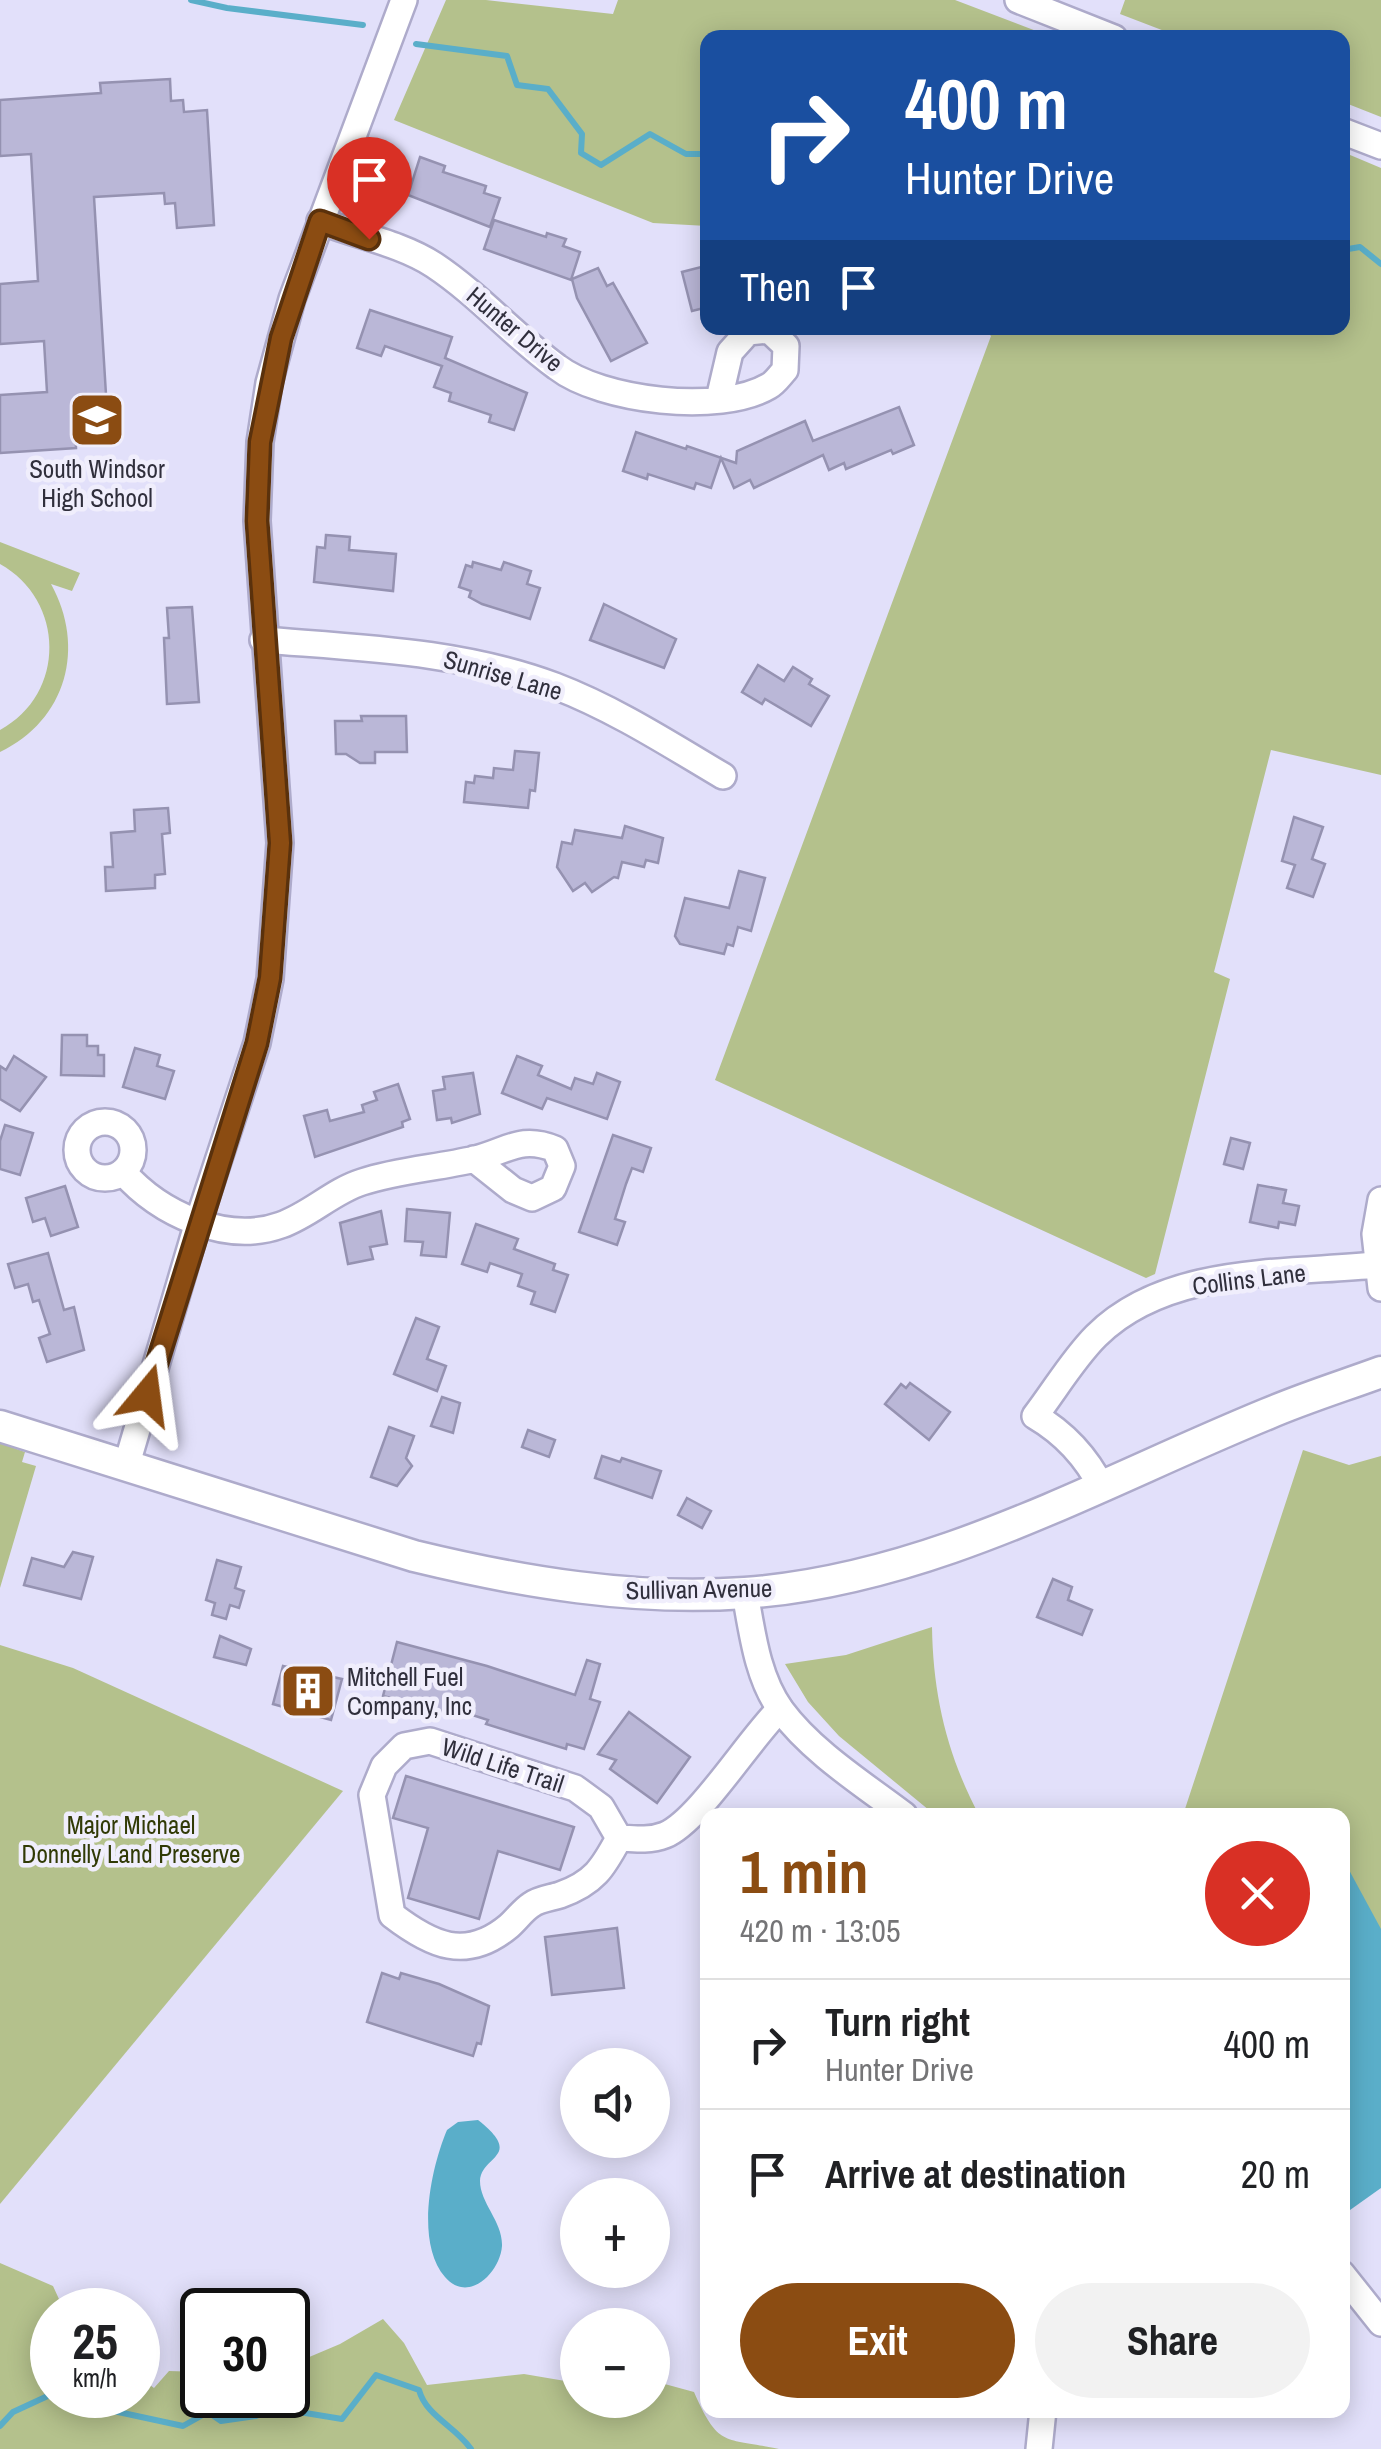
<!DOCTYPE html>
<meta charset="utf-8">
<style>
body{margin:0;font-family:"Archivo Narrow",sans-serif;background:#f2f2f2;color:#202124;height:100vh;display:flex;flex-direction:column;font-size:38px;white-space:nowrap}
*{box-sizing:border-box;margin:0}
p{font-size:32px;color:#757577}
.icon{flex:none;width:55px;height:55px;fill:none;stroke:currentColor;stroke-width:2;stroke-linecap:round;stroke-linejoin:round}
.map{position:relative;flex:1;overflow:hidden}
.side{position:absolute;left:700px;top:1808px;width:650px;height:610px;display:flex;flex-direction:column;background:#fff;border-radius:20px;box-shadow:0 5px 25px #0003}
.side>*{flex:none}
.guide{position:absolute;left:700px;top:30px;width:650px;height:305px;border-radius:20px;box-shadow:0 5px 25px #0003;background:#1a4fa0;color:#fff;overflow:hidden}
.controls{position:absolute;left:560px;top:2048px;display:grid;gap:20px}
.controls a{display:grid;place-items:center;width:110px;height:110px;border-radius:50%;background:#fff;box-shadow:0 5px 25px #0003;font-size:50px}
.speed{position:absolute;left:30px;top:2288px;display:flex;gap:20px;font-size:50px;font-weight:700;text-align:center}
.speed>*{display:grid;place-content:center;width:130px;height:130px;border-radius:50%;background:#fff;box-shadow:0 5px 25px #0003;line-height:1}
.speed small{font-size:25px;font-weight:400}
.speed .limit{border:5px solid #111;border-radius:15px;background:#fff;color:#111}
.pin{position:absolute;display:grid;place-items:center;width:85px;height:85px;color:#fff;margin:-102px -42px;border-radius:50% 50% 50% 0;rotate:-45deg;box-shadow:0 0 10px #0007}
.pin .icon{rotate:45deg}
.me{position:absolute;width:110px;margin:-55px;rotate:16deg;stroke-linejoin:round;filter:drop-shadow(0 0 8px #0008)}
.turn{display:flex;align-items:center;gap:35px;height:210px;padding:0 40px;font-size:45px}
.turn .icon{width:130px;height:130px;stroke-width:2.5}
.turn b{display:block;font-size:70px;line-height:85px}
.then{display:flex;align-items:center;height:95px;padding:0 40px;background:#0003;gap:20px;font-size:38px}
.round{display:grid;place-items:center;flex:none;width:105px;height:105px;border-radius:52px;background:#f2f2f2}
.head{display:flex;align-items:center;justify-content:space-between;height:170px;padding:0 40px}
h1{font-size:60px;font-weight:800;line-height:75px;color:#8b4c12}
.button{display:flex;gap:20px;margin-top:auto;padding:20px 40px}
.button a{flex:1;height:115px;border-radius:60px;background:#8b4c12;color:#fff;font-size:40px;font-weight:800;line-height:115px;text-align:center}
.button a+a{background:#f2f2f2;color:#202124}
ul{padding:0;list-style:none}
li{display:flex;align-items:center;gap:30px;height:130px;padding:0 40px;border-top:2px solid #e0e0e0}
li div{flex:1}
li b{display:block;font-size:38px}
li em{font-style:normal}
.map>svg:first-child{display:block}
</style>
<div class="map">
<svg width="1381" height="2449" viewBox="0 0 1381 2449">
<rect width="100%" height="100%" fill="#e2e0fa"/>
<g fill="#b4c18c">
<polygon points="446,0 486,0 613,14 618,0 955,0 1052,37 708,38 707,226 653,223 394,120"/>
<polygon points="1125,0 1381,0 1381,117 1343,102 1342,38 1180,37 1120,14"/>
<polygon points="1343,152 1381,168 1381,775 1271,750 1214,972 1230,979 1155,1274 1146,1278 715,1080 991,336 983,328 1342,328"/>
<path d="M0 542 80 573 72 591 51 584C86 647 67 720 0 752V730C67 694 65 600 0 564Z"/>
<polygon points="0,1443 25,1452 22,1462 36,1466 0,1588"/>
<polygon points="1303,1450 1349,1465 1381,1456 1381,2169 1343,2204 1342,1815 1183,1815"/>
<path d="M932 1627C933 1695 947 1755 979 1815H935L839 1736 808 1702 785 1664 846 1655Z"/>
<polygon points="0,1645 73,1668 343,1791 0,2204"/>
<path d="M0 2263 53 2286 64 2310H52V2395H138V2376L154 2388 169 2371 202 2372V2395H288V2366L340 2344 383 2319 404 2343 427 2385 524 2374 577 2383 578 2400H652L653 2386 661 2383 694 2392C719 2449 724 2437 779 2449H0Z"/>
</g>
<g fill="#5aaec9">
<polygon points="1342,1857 1381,1929 1381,2188 1343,2215"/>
<path d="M478 2120C525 2157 481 2155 480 2181 480 2203 503 2222 502 2246 500 2273 468 2304 445 2277 415 2242 431 2168 447 2130L458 2122Z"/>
</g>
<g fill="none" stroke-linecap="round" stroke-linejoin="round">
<g stroke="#5aaec9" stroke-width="6">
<polyline points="191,0 227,8 363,25"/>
<polyline points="416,44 507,56 517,85 548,89 582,134 581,153 601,165 650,134 686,154 708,154"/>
<polyline points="1342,250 1360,247 1381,264"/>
<path d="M83 2395 109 2410 183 2426 208 2412 221 2421 256 2416 275 2408 342 2419 376 2375 419 2390C426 2416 455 2426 471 2449"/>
<polyline points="0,2426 13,2412 52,2394"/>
</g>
</g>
<g fill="#bab7d7" stroke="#9592b1" stroke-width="2.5">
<polygon points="170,79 171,101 183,100 184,112 207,110 214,225 177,228 175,203 165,204 164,193 94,197 107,411 84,413 85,425 75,426 76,448 0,453 0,395 47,392 44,341 0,344 0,284 38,281 31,154 0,156 0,100 101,93 100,83"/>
<polygon points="420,157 445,166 443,172 486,186 484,193 500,198 490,227 408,195"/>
<polygon points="494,220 546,237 547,233 566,239 563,246 580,252 571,280 484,249"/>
<polygon points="705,266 708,307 692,311 682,272"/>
<polygon points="598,268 607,286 613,283 647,343 611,361 577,298 572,279"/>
<polygon points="370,310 452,337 445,358 527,393 514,430 489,422 491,415 449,401 451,393 434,387 442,366 385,346 381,356 357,348"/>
<polygon points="899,407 914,445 893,454 891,450 846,469 844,463 829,470 823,455 754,488 750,480 734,488 721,458 711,488 696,483 694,489 648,474 647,479 623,471 636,432 686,449 687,446 736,463 737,451 805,421 813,441"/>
<polygon points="326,535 350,537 349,550 396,554 393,591 314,582 317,547 325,548"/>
<polygon points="473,562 501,570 504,562 531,571 527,584 540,588 530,619 482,604 469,597 471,591 459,587 466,565 472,567"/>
<polygon points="604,604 676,639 664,668 590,640"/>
<polygon points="192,607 199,702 167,704 164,638 169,638 167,608"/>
<polygon points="758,665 784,681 793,667 812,679 809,684 829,696 811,726 765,699 762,704 742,692"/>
<polygon points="361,716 406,716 407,752 375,752 375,763 360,763 346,754 336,754 335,721 362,721"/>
<polygon points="515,751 539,753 535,791 530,790 528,808 464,802 466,782 474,783 475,776 493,778 494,768 513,770"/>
<polygon points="168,808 170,833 162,834 165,874 155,875 155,888 106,891 105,867 113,867 111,833 135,831 134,810"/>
<polygon points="1294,817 1323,827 1312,859 1325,864 1313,897 1287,888 1295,865 1282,861"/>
<polygon points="625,826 663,838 658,863 646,860 644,867 622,862 618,878 614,877 592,892 585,883 573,891 557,867 562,842 572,844 575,830 622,838"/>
<polygon points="739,871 765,878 751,931 738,927 733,946 727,944 724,954 680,944 675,936 685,898 729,908"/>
<polygon points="62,1035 87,1035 87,1046 98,1046 98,1055 104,1055 104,1076 61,1075"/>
<polygon points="135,1048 160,1055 157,1066 174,1071 165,1099 123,1087"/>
<polygon points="14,1056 46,1077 20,1111 0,1099 0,1066 6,1070"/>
<polygon points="517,1056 542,1066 538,1075 571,1089 575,1078 593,1084 597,1073 620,1082 607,1119 547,1098 542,1109 502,1093"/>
<polygon points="473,1073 480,1114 452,1123 451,1118 437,1120 433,1091 445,1089 443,1077"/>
<polygon points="398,1084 410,1119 402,1122 403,1127 315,1157 304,1116 327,1110 330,1121 364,1112 362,1105 377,1100 374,1092"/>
<polygon points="5,1125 33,1133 20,1175 0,1169 0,1141"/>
<polygon points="613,1135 651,1148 643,1172 632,1168 626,1184 615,1219 625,1222 617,1245 579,1232"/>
<polygon points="1231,1138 1250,1143 1243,1169 1224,1164"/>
<polygon points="1258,1185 1286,1190 1283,1203 1299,1206 1295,1225 1279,1222 1278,1228 1250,1222"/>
<polygon points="65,1186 78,1227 51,1236 45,1218 33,1222 26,1198"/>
<polygon points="407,1209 450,1213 446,1257 421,1255 423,1242 405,1241"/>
<polygon points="381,1211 387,1244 370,1247 373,1259 348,1264 340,1223"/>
<polygon points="476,1224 518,1239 514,1249 555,1264 553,1270 568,1275 555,1312 531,1304 535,1292 518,1286 522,1274 490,1263 487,1272 462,1264"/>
<polygon points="48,1253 64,1310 74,1307 84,1350 47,1362 39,1338 50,1334 39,1300 33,1302 28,1284 15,1288 8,1264"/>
<polygon points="416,1318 439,1327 427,1359 446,1366 437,1391 394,1374"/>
<polygon points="910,1383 950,1412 929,1440 885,1404 901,1384 906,1388"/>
<polygon points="442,1397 460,1403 453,1433 431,1426"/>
<polygon points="389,1427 414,1436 406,1458 412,1466 397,1486 371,1477"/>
<polygon points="528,1430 555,1440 549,1457 522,1447"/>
<polygon points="602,1456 620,1462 622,1458 661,1471 652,1498 595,1478"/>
<polygon points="687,1498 711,1511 702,1528 678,1515"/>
<polygon points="73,1552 93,1557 81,1599 24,1585 32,1558 64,1567"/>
<polygon points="217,1560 241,1567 235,1588 244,1591 239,1608 230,1605 226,1619 212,1615 215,1603 206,1600"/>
<polygon points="1053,1579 1072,1587 1068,1600 1092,1610 1082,1635 1037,1617"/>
<polygon points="220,1636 251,1649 246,1665 214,1657"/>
<polygon points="397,1642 487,1666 575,1695 587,1660 600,1664 590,1699 600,1702 584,1749 567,1744 566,1749 486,1724 488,1720 457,1710 456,1715 383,1696"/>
<polygon points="283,1666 342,1679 331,1720 273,1704"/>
<polygon points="629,1712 690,1757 657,1803 610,1769 616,1760 598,1754"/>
<polygon points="406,1776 574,1827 560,1870 498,1851 479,1919 408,1898 428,1828 393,1818"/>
<polygon points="617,1928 624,1988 552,1995 545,1937"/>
<polygon points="382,1973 399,1979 401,1973 439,1984 489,2006 481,2044 477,2043 473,2056 367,2022"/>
</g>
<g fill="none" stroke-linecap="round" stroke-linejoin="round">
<g stroke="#aeabcb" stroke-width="30">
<g id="minor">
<polyline points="1018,0 1114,38"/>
<polyline points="1342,131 1381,146"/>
<path d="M320 221C356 235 402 244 434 265 479 295 513 335 557 367 601 401 720 415 769 386 775 383 781 374 785 370L786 346 769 330 748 332 730 352 719 399"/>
<path d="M263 640C361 648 462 651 555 686 615 709 669 744 723 776"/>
<circle cx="105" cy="1150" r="28"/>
<path d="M123 1172C159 1213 226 1245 281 1225 310 1215 333 1191 362 1182 399 1170 437 1168 475 1159 507 1151 521 1135 555 1149L562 1166 553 1188 532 1198 513 1190 474 1159"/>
<polyline points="1381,1200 1375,1234 1381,1288"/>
<polyline points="126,1467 198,1222 257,1043 270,979 280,843 257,521 260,442 269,383 292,299 404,0"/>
<path d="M1102 1488C1087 1458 1064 1433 1035 1416 1055 1390 1073 1359 1096 1336 1166 1266 1284 1274 1376 1265"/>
<path d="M745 1593C752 1631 757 1677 781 1710 812 1752 863 1784 904 1815"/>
<path d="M619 1838C603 1868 594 1883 560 1895 551 1898 539 1899 531 1905 523 1910 516 1920 509 1926 466 1962 431 1945 392 1915L372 1795 384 1766 404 1746 430 1741 575 1788 601 1807 619 1838C634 1839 650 1841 665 1835 699 1821 749 1739 780 1709"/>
<polyline points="1342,2274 1381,2323"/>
<polyline points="1039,2449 1043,2410"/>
</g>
</g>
<g stroke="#aeabcb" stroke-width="35">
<path id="major" d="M0 1426 414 1556C521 1582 634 1601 745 1593 933 1579 1096 1484 1267 1414 1304 1398 1343 1386 1381 1372"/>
</g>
<use href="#minor" stroke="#fff" stroke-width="25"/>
<use href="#major" stroke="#fff" stroke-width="30"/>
</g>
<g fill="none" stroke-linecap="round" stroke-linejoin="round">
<g stroke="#5a310c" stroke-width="25">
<polyline id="route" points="147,1395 257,1043 270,978 280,843 257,521 260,442 281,338 320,221 369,239"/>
</g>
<use href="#route" stroke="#8b4c12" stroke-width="18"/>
</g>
<defs>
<g id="school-square" transform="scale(2.875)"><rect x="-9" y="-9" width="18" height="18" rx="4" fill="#8b4c12" stroke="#f0eefc"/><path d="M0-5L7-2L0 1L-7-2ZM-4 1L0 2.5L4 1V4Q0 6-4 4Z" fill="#fff"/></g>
<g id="building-square" transform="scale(2.875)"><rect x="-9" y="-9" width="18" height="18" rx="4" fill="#8b4c12" stroke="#f0eefc"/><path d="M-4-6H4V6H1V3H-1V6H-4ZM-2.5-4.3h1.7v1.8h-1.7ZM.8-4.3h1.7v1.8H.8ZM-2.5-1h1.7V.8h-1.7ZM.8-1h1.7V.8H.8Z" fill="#fff"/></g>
</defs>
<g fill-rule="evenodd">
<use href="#school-square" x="97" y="420"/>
<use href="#building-square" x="308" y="1691"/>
</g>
<g text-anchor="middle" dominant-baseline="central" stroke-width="9" stroke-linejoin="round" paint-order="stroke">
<g font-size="25" fill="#302f3c" stroke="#f0eefc">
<text transform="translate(515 329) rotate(40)">Hunter Drive</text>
<text transform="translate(503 675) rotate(16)">Sunrise Lane</text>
<text transform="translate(1249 1279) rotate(-7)">Collins Lane</text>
<text transform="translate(699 1589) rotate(-1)">Sullivan Avenue</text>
<text transform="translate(503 1765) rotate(18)">Wild Life Trail</text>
</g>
<g font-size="25" fill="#302f3c" stroke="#f0eefc">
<text x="97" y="469">South Windsor<tspan x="97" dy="29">High School</tspan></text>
<text x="347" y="1677" text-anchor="start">Mitchell Fuel<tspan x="347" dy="29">Company, Inc</tspan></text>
</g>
<g font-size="25" fill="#313a06" stroke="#f0eefc">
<text x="131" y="1825">Major Michael<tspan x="131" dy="29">Donnelly Land Preserve</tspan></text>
</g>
</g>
</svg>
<div class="controls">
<a><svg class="icon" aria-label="sound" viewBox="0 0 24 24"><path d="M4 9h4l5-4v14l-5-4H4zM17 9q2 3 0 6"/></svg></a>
<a>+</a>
<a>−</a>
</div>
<div class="speed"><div>25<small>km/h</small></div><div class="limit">30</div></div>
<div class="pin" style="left:369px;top:239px;background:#d93025"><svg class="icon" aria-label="arrive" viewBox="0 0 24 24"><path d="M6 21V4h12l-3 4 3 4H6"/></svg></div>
<svg class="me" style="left:147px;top:1395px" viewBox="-20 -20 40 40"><path d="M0-17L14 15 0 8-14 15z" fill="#8b4c12" stroke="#fff" stroke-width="4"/></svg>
<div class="guide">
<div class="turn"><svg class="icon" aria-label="right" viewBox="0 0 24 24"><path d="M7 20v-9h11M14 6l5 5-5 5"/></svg><div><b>400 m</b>Hunter Drive</div></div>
<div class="then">Then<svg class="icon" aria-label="arrive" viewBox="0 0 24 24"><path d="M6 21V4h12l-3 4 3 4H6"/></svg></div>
</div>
<section class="side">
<div class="head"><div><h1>1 min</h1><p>420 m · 13:05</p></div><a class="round" style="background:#d93025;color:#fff"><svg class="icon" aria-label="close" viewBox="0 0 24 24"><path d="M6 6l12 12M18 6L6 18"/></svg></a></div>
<ul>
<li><svg class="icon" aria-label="right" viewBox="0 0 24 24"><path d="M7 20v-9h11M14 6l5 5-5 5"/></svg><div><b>Turn right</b><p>Hunter Drive</p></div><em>400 m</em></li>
<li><svg class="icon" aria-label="arrive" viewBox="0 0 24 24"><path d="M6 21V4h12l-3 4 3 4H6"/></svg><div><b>Arrive at destination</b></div><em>20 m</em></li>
</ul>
<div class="button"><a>Exit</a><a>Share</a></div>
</section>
</div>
